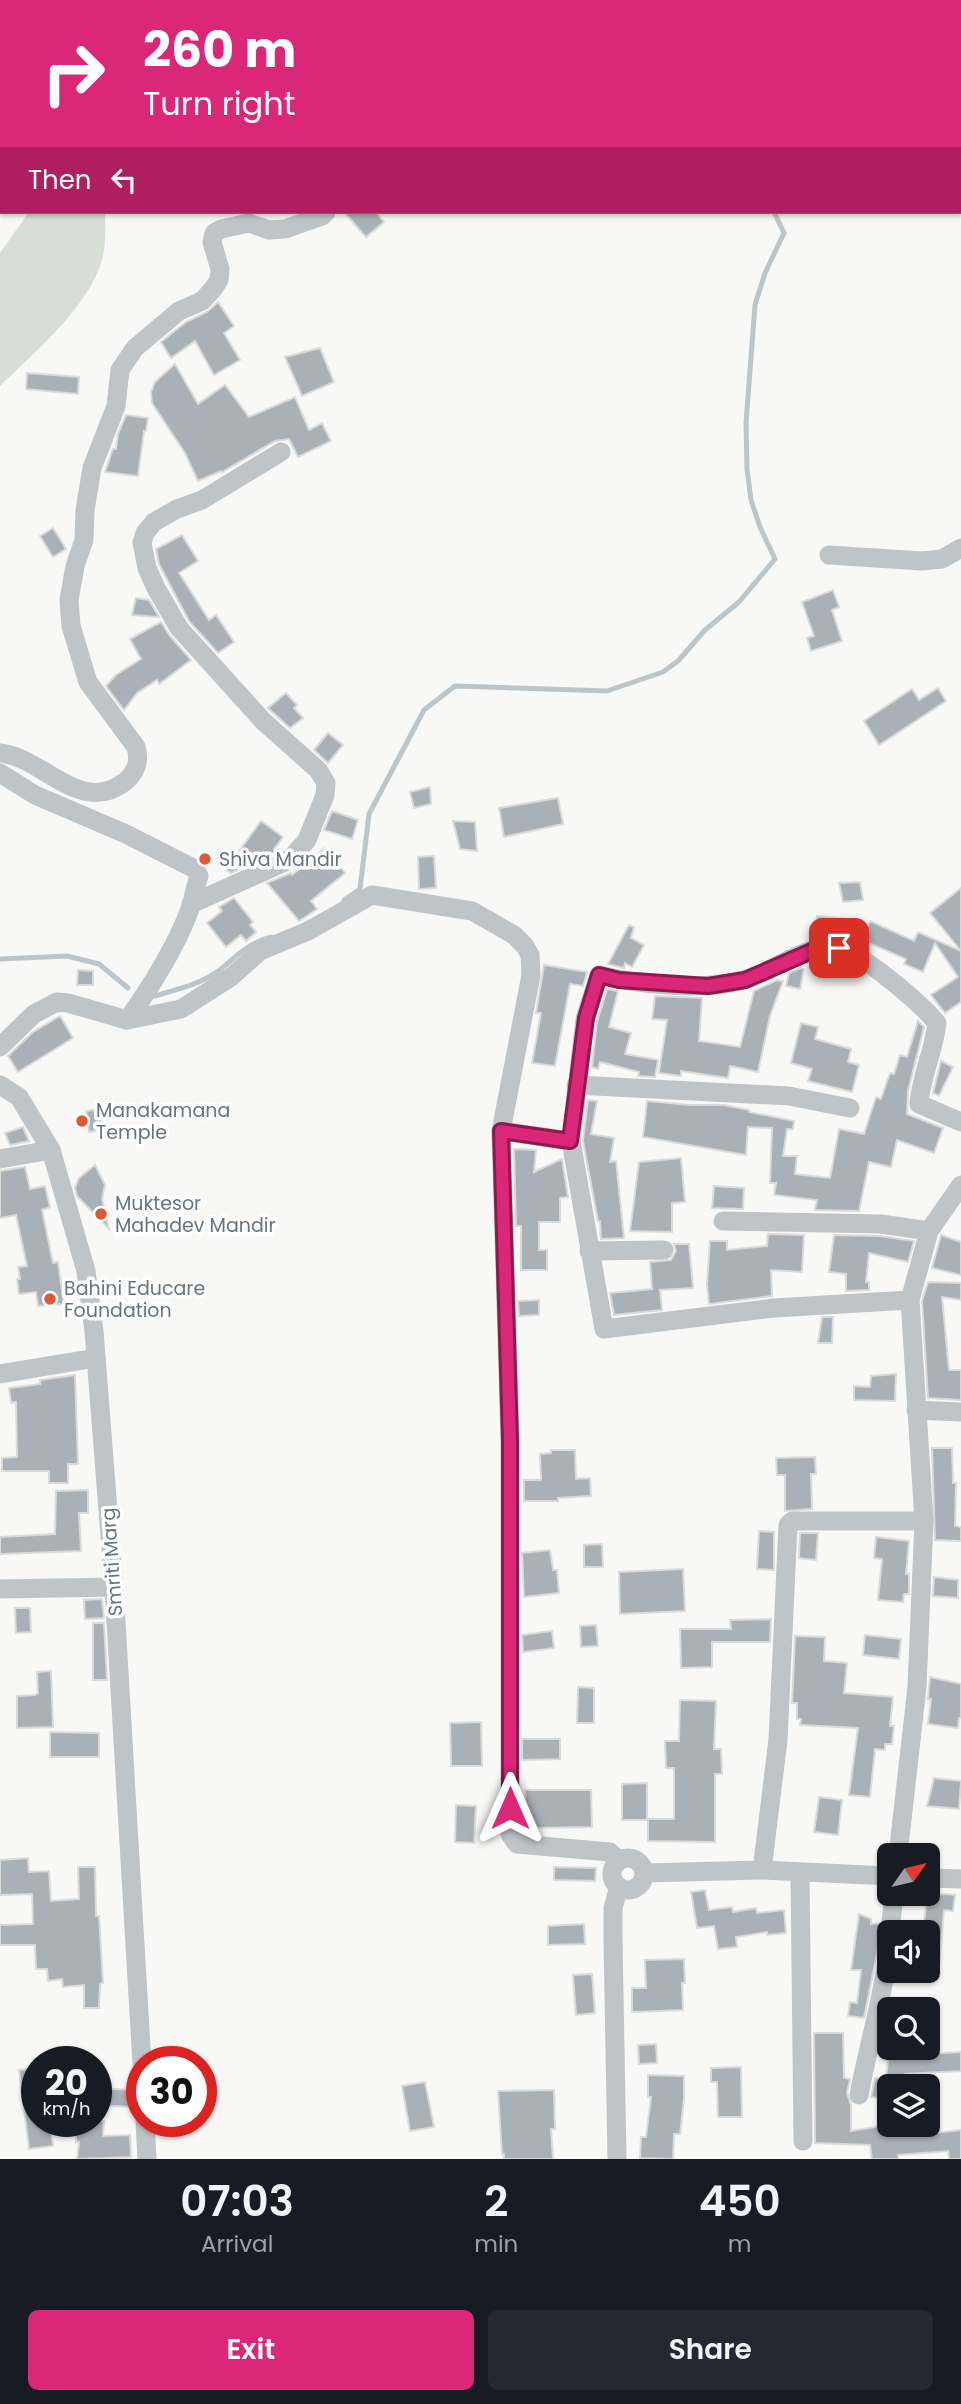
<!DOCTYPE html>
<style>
body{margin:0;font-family:Poppins,sans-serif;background:#242831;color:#f1f3f6;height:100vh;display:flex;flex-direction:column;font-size:26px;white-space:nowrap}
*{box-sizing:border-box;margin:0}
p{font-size:23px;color:#9ea1a6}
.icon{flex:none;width:38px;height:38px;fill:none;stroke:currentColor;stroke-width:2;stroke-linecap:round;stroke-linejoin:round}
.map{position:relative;height:2159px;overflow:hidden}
.details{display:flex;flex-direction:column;background:#171b24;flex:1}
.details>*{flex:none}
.top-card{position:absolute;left:0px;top:0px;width:962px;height:214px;box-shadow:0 2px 5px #0004;background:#db2777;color:#fff;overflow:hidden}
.needle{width:46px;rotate:56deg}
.fabs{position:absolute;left:877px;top:1843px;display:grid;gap:14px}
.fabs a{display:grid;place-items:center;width:63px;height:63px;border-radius:10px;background:#171b24;box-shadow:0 2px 5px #0004;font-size:35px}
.speed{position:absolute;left:21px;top:2046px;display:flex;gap:14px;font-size:35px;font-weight:700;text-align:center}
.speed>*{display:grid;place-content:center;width:91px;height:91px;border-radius:50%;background:#171b24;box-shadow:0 2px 5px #0004;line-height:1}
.speed small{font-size:18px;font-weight:400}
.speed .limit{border:10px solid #d22;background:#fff;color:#111}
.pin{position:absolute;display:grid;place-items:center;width:60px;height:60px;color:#fff;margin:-30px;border-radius:14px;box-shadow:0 4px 10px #0006}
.me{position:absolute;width:77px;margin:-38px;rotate:0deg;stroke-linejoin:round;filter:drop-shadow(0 0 5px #0008)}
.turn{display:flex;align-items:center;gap:24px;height:147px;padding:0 28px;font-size:32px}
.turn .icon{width:91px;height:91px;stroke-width:2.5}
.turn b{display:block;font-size:49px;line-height:60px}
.then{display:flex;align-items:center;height:66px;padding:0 28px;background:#0003;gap:14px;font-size:26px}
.eta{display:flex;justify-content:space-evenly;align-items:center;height:119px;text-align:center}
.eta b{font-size:42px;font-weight:600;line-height:49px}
.action{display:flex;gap:14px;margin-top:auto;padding:14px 28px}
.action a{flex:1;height:80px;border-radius:10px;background:#db2777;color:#fff;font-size:28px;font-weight:600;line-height:80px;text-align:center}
.action a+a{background:#242831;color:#f1f3f6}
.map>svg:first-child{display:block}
</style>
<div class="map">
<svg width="961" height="2159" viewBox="0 0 961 2159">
<rect width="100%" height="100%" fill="#f8f8f6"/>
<g fill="#d8ddd5">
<polygon points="0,0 199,0 2,2 0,211"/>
<polygon points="337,0 526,0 334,2"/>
<path d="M29 212H105C105 224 106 238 104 250 97 300 35 352 0 386V253Z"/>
</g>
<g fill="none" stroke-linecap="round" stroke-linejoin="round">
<g stroke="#bbc5ca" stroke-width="5">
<polyline points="861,0 861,2"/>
<polyline points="344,900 360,889 369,814 424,710 455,686 607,691 663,672 678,661 705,630 739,602 775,559 760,527 751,500 747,469 746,423 755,305 765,273 784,233 774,212"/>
<polyline points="0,959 67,956 99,964 128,988"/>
<path d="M155 996C178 989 202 984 221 969 239 954 247 944 271 937"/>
</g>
</g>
<g fill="#a9b1b6" stroke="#dadad8" stroke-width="2">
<polygon points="344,212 376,212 384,222 366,237"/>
<polygon points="218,302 234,326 224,333 240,360 214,375 195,341 171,358 161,342 186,322 207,312"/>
<polygon points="320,348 334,382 302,396 285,357"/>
<polygon points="175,364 198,404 225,385 249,417 295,397 309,430 322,423 331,441 298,457 289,439 275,441 222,472 221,471 198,481 185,453 152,403 151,392 155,382"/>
<polygon points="27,373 79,377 78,394 26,389"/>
<polygon points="126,415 148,418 146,431 144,431 138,476 105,472 113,449 116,449 118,434"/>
<polygon points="53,528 66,549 53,557 40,536"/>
<polygon points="182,535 198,561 179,573 209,620 216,615 234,642 218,653 189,621 159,564 156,549"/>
<polygon points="833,590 839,607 832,610 842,641 811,651 807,638 814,636 802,602"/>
<polygon points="136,598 149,600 159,617 132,615"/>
<polygon points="161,622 170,636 191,660 159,684 157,680 137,693 124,710 106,686 116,675 141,659 130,639"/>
<polygon points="938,688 946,701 879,745 864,721 912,689 919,700"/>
<polygon points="286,693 297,705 294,708 303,718 290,728 268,708"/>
<polygon points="328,733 343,745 328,763 314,750"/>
<polygon points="430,787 431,804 414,808 410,792"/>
<polygon points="558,798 563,824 504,837 499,808"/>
<polygon points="332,811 358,820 352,839 324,830"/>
<polygon points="261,821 283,837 274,849 276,852 231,873 218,863 230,849 237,854"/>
<polygon points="453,821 475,822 477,851 460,849"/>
<polygon points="325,848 345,873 311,901 317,909 299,921 267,883 291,873 292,875"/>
<polygon points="434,856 436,888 419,889 418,857"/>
<polygon points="860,882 863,900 843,902 839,883"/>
<polygon points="961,888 961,951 930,913"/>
<polygon points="234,898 253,922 250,925 256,932 246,941 241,935 226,947 207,923 222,911 219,907"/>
<polygon points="817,916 845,919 843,937 828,936 828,933 815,933"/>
<polygon points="870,921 914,941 918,932 961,951 961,1002 945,1013 931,995 958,977 935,943 923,972 904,964 906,959 862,940"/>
<polygon points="629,925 634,927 631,938 644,945 632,967 625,963 624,968 608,964"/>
<polygon points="544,965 587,972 583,986 570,984 555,1066 532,1063 541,1013 536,1013"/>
<polygon points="800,968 804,969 800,989 786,986 789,973"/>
<polygon points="78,970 93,971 93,985 77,985"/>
<polygon points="777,980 783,981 770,1016 758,1072 730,1066 728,1078 681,1071 681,1076 659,1073 667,1020 652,1019 655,996 702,998 699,1041 740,1047 754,991"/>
<polygon points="607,989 618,991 609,1027 631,1033 625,1054 658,1060 655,1077 638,1076 639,1072 600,1062 598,1069 592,1067 597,1022"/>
<polygon points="60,1016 73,1038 18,1072 8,1056 33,1032"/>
<polygon points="918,1021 924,1027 908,1091 907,1114 943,1128 934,1153 897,1140 891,1167 869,1162 859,1211 815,1210 817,1200 774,1195 776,1183 770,1183 772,1128 748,1127 746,1155 643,1137 647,1101 690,1105 724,1105 749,1110 749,1112 794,1121 793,1129 787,1129 783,1156 797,1156 795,1174 830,1178 839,1129 864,1134 876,1097 881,1099 890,1073 894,1074 900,1055 907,1057"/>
<polygon points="801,1023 818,1027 815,1039 851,1049 848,1062 859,1065 852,1092 808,1081 812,1069 791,1063"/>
<polygon points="941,1061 953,1067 939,1096 933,1093"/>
<polygon points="588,1100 597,1101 591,1134 614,1138 610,1162 616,1161 624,1238 601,1239 600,1221 598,1221 583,1141"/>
<polygon points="100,1109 103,1130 89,1132 86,1111"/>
<polygon points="23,1127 29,1141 10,1145 5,1133"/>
<polygon points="514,1149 536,1150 534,1172 562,1159 568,1197 560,1198 560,1222 539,1222 539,1250 547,1250 547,1270 521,1270 521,1226 516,1226"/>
<polygon points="681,1158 685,1202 672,1203 672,1232 630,1231 639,1162"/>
<polygon points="95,1165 105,1185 102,1199 109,1229 77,1196 75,1188 79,1178"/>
<polygon points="25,1167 30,1189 45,1186 50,1207 42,1210 53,1263 58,1262 64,1304 38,1306 36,1292 19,1294 17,1279 20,1279 18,1267 27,1266 16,1215 0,1218 0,1171"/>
<polygon points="714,1186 744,1188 743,1209 712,1208"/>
<polygon points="768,1234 804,1235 802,1272 771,1270 772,1296 709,1304 707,1285 710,1241 727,1241 727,1250 767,1246"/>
<polygon points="834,1235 880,1236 914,1241 908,1262 869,1253 866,1282 869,1282 869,1290 846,1291 846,1274 829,1272"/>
<polygon points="941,1235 961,1242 961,1275 932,1268"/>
<polygon points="674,1244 689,1244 693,1288 660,1290 662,1310 614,1315 610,1293 652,1289 650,1262 671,1260 676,1251"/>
<polygon points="928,1282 961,1283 961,1300 942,1297 949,1370 961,1370 961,1400 928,1398 922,1301"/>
<polygon points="539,1300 539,1315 519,1316 518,1301"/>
<polygon points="822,1317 833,1317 832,1343 818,1343"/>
<polygon points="896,1374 895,1401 854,1400 854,1386 870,1387 871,1376"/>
<polygon points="75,1375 78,1464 68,1464 68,1483 49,1483 49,1471 2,1471 2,1458 17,1457 16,1402 11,1403 9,1388 40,1384 40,1380"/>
<polygon points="932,1448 952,1448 953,1483 956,1483 955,1526 961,1527 961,1541 935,1540"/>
<polygon points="551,1450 575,1450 576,1479 590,1478 591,1496 558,1498 558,1501 524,1501 524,1480 541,1480 540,1454 551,1453"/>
<polygon points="815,1457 816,1474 811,1474 812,1509 785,1511 785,1475 777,1475 776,1458"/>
<polygon points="88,1490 88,1513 79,1513 81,1551 0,1554 0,1537 55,1534 56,1491"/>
<polygon points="759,1531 774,1532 774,1570 757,1569"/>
<polygon points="800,1533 818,1533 816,1560 799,1558"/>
<polygon points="876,1537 909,1541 906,1574 909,1574 909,1594 904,1594 903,1602 878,1600 882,1559 874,1558"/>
<polygon points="602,1544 603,1567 584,1567 584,1545"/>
<polygon points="550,1550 553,1570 557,1570 559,1593 524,1597 522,1553"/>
<polygon points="683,1569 685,1611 620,1614 619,1572"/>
<polygon points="934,1577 958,1580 958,1598 933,1596"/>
<polygon points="102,1599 104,1618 85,1619 84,1600"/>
<polygon points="15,1608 30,1608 31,1632 16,1633"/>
<polygon points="771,1619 770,1642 712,1642 712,1667 681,1668 680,1629 731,1629 730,1620"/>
<polygon points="93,1623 104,1623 107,1680 93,1680"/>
<polygon points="596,1625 598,1646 581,1647 580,1626"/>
<polygon points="552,1631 554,1648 523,1652 522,1635"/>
<polygon points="865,1635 901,1639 899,1659 863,1655"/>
<polygon points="795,1636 825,1637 824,1661 847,1663 844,1693 893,1697 890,1726 894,1726 892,1744 885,1744 885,1750 875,1749 870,1797 849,1795 858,1728 800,1725 801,1719 797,1719 797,1703 792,1703"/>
<polygon points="51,1671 53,1727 17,1728 17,1696 35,1695 38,1693 37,1672"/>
<polygon points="930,1677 961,1684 961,1718 959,1718 958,1728 928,1724 931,1699 928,1699"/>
<polygon points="578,1687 594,1688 594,1723 577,1723"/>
<polygon points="680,1700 716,1701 714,1749 721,1749 722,1774 715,1774 715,1842 648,1841 648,1819 674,1819 674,1768 666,1768 665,1741 679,1741"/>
<polygon points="481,1722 482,1766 451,1766 450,1723"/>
<polygon points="50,1732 99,1733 99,1757 50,1757"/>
<polygon points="522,1739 560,1739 560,1759 522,1760"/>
<polygon points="934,1778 961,1781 959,1809 927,1806"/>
<polygon points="647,1783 647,1820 622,1820 622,1784"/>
<polygon points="525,1790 591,1790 592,1827 526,1828"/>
<polygon points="819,1797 842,1800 838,1835 814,1832"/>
<polygon points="456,1805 476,1806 474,1843 455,1842"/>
<polygon points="28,1858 29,1872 49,1871 51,1901 79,1899 78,1867 95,1867 96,1916 99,1916 103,1983 100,1984 99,2008 84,2008 84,1985 63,1987 62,1979 48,1981 47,1969 36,1969 35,1945 0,1945 0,1925 33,1924 32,1894 0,1895 0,1860"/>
<polygon points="554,1867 596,1868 595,1881 554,1880"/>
<polygon points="705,1890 709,1910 732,1907 733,1912 756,1908 757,1913 784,1910 786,1933 767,1935 767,1932 736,1937 737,1947 718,1949 714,1926 697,1928 691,1892"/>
<polygon points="945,1894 955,1895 953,1911 944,1910 938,1978 928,1977 928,1932 923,1932 927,1896"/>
<polygon points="859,1914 871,1919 871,1924 879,1923 880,1938 864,2018 848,2016 850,2002 857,2003 861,1970 851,1970"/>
<polygon points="584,1924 585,1944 548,1945 548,1926"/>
<polygon points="684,1959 685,1983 682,1983 683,2010 632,2012 632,1988 646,1988 645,1960"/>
<polygon points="592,1974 595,2013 576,2015 573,1975"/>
<polygon points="814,2033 843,2033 844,2078 850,2079 847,2093 851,2105 851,2131 891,2124 893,2129 935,2126 936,2133 961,2130 961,2159 949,2159 948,2151 898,2155 898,2159 872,2159 870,2145 815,2143"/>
<polygon points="656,2044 657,2063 639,2064 638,2045"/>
<polygon points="889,2048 929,2048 929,2054 961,2052 961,2071 905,2074 903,2086 889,2086 889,2100 871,2097 875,2078 886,2080"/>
<polygon points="741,2067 742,2117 718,2117 717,2082 711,2082 711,2068"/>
<polygon points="37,2068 37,2121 50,2121 53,2146 29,2149 19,2070"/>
<polygon points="648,2075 684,2076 684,2098 680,2134 674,2134 673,2159 640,2158 641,2137 646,2137 651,2097 648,2097"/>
<polygon points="425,2082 434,2127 410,2131 402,2086"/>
<polygon points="96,2088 131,2090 130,2107 96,2105"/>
<polygon points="554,2090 555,2129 551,2129 553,2159 504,2159 504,2154 502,2154 498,2091"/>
<polygon points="76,2121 104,2121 103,2136 130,2135 131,2157 77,2159 79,2142 76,2142"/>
</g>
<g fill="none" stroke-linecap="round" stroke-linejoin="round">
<g stroke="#bfc4c7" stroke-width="19">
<polyline points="649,2 649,0"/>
<polyline points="829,555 922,561 942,559 961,548"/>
<path d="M0 753C43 757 81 817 126 781 137 771 140 761 136 747L88 682 71 626 69 600 75 566 84 540 85 510 92 468 116 406 120 370 135 348 179 311 202 301 213 289 219 280 220 269 212 242 214 233 221 229 249 223 269 230 285 229 322 216 326 212"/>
<path d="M0 773 35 795 126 834 187 865 195 869 199 876C196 885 194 894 192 903 180 940 150 989 127 1020"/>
<polyline points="191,904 289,860 307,840 325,795 326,783 318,770 263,721 179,628 156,588 147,568 142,543 145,533 154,522 177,509 202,500 281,452"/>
<polyline points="0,1047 34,1014 57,1002 68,1003 127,1020 181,1009 231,977 260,951 308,931 372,895 472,911 514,935 525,946 530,955 531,975 501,1131 510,1440 510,1834 517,1844 610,1852 619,1861"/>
<polyline points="0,1085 19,1097 51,1150 86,1271 94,1331 114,1587 142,2064"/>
<polyline points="576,1085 789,1096 850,1108"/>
<polyline points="501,1131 571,1141"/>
<polyline points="0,1159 51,1150"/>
<polyline points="723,1221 881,1224 929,1231"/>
<polyline points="589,1251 664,1250"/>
<path d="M910 1300 774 1308 604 1329 571 1141 585 1019 599 975C640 985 703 991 743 980 767 974 788 957 812 950 819 949 832 947 839 949 863 953 921 1004 937 1023 934 1051 921 1076 919 1104L961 1122"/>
<polyline points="0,1374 96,1358"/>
<polyline points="916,1410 961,1412"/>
<polyline points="0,1589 114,1587"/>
<polyline points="898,1855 917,1687 924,1521 910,1300 929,1231 961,1185"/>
<circle cx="628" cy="1874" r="16"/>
<polyline points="762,1870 778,1740 788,1525 792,1521 924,1521"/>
<polyline points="800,1872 803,2141"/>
<polyline points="644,1873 762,1870 889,1876"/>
<polyline points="928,1878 961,1879"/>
<polyline points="890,1932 894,1894"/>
<path d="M859 2095C868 2045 884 1996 889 1946"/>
<polyline points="145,2121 147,2159"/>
<polyline points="617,2159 613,1939 613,1908 619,1887"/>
</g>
</g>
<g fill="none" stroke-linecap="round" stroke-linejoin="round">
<g stroke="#8e194d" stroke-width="18">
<polyline id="route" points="510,1808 510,1440 501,1131 570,1141 586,1018 599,975 619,980 708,986 745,980 814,950 839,948"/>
</g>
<use href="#route" stroke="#db2777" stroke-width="12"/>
</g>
<g fill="#db5933" stroke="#fff" stroke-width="2.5">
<circle cx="205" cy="859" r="7"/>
<circle cx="82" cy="1121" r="7"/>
<circle cx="101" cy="1214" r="7"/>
<circle cx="50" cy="1299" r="7"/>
</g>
<g text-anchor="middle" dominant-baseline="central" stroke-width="7" stroke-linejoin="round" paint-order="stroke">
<g font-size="19" fill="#65747f" stroke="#fff" text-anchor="start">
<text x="219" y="859">Shiva Mandir</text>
<text x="96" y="1110">Manakamana<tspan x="96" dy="22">Temple</tspan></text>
<text x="115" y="1203">Muktesor<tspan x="115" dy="22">Mahadev Mandir</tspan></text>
<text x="64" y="1288">Bahini Educare<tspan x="64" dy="22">Foundation</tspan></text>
</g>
<g font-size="19" fill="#65747f" stroke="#fff">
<text transform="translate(112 1562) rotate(-94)">Smriti Marg</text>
</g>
</g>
</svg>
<div class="fabs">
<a><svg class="needle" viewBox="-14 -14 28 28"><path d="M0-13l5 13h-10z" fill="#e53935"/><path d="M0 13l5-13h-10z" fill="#9ea1a6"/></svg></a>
<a><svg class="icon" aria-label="sound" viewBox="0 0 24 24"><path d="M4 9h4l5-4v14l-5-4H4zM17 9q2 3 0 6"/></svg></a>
<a><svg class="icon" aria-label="search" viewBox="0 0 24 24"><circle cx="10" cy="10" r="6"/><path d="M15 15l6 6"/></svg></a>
<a><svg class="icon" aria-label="layers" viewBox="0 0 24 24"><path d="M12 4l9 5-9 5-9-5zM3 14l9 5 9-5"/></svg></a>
</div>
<div class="speed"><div>20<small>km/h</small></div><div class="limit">30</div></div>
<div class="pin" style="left:839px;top:948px;background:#d93025"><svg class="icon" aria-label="arrive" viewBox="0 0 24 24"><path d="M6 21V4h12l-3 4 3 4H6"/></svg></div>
<svg class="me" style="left:510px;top:1808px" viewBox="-20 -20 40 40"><path d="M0-17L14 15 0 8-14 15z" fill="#db2777" stroke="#fff" stroke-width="4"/></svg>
<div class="top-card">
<div class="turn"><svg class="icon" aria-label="right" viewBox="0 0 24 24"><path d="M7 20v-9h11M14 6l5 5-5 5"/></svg><div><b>260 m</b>Turn right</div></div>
<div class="then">Then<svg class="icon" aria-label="left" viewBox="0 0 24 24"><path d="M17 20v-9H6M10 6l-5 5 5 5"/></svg></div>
</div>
</div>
<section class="details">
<div class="eta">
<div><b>07:03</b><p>Arrival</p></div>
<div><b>2</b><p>min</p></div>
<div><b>450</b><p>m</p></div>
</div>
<div class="action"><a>Exit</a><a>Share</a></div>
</section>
